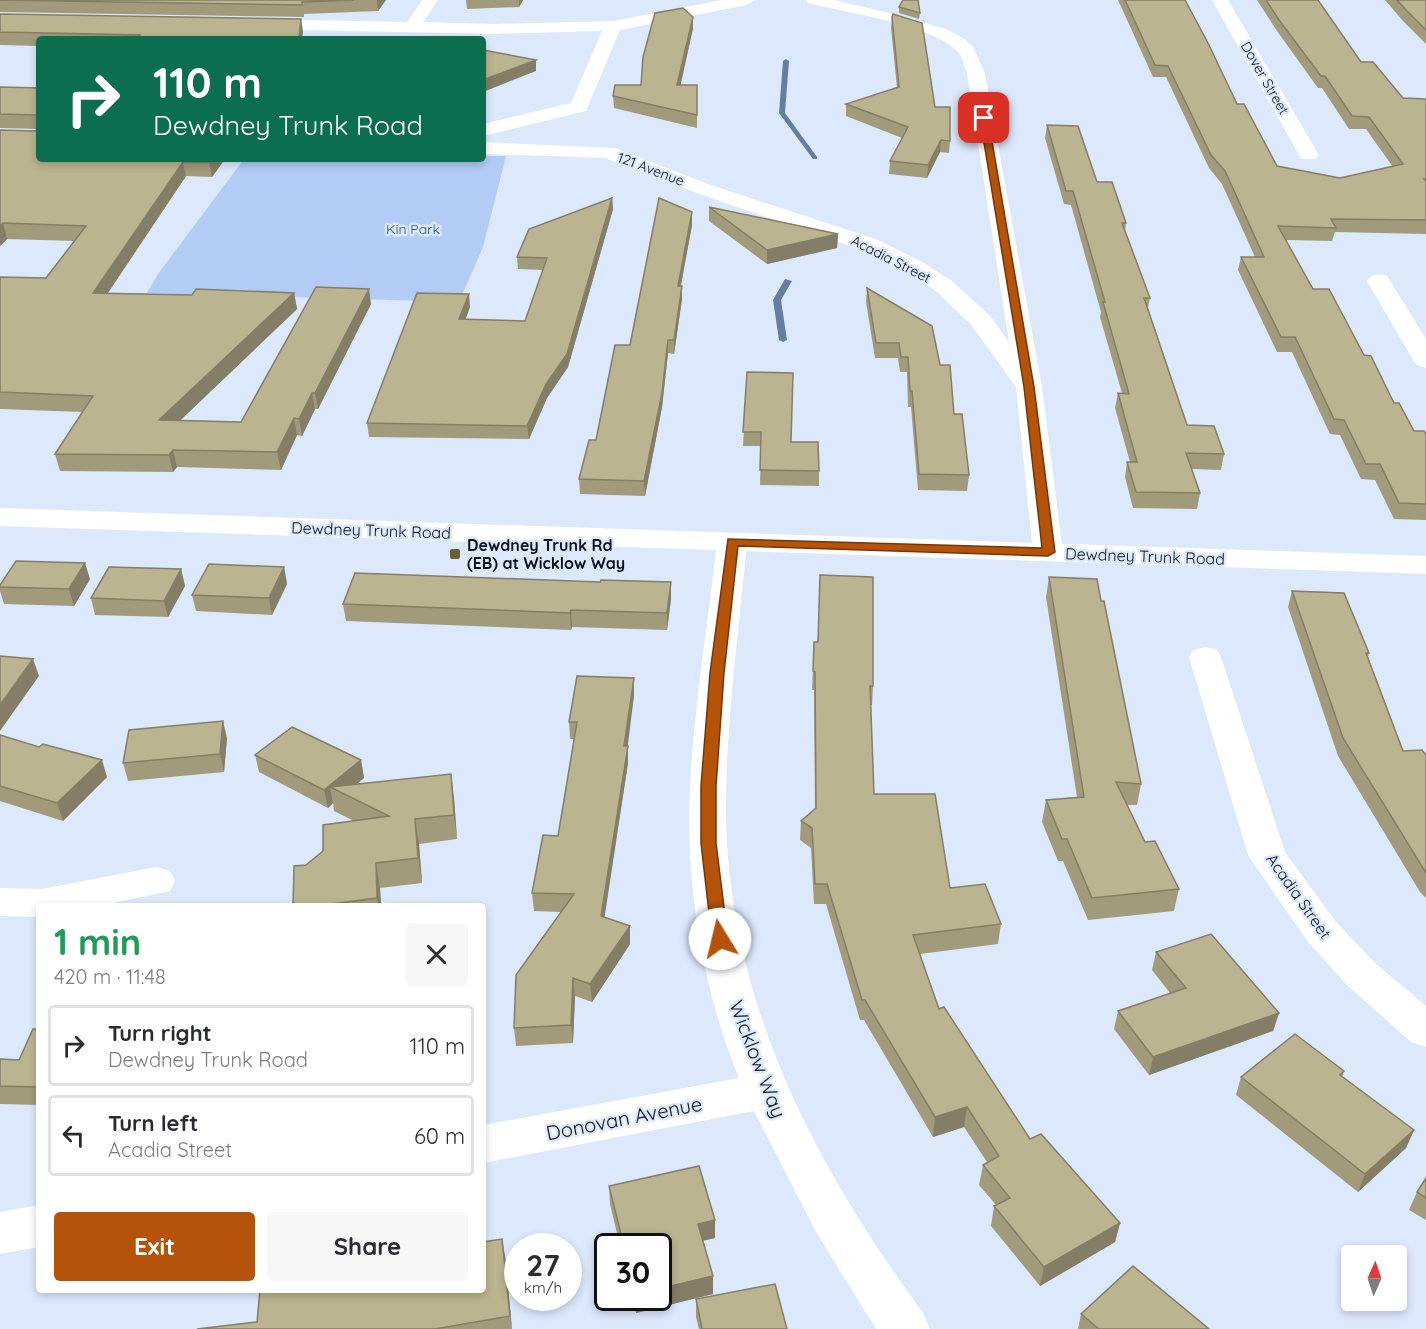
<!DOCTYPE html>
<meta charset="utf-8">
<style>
body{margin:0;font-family:Quicksand,sans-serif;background:#f7f7f7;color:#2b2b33;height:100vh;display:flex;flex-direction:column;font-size:22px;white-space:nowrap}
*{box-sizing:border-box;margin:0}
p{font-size:20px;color:#7c7c81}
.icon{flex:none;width:33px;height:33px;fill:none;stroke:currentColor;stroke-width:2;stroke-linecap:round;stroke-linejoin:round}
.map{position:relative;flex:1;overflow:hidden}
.panel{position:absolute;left:36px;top:903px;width:450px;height:390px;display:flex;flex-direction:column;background:#fff;border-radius:6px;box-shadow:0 3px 9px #0003}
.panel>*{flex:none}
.top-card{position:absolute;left:36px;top:36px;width:450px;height:126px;border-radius:6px;box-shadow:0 3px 9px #0003;background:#0b6e4f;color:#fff;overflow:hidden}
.needle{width:39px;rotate:3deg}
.controls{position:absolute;left:1341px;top:1245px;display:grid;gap:12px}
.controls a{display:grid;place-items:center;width:66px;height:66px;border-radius:6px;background:#fff;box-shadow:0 3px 9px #0003;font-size:30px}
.speed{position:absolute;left:504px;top:1233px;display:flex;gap:12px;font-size:30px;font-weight:700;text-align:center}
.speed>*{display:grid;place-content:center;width:78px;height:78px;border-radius:50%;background:#fff;box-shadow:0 3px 9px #0003;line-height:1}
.speed small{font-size:15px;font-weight:400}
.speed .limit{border:3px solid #111;border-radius:9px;background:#fff;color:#111}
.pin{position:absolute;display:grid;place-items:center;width:51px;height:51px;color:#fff;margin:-26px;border-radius:12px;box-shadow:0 3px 9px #0006}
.me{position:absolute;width:66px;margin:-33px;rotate:351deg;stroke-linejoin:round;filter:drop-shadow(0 0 4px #0008)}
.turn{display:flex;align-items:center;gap:21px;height:126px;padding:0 18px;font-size:27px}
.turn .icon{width:78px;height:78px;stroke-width:2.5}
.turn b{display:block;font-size:42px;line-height:51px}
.round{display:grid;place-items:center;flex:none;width:63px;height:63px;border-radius:6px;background:#f7f7f7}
.summary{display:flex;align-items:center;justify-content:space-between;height:102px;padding:0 18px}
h1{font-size:36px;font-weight:700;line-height:45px;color:#1e9e55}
.primary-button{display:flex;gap:12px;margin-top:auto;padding:12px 18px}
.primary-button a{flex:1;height:69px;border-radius:6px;background:#b45309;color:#fff;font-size:24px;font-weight:700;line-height:69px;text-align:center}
.primary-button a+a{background:#f7f7f7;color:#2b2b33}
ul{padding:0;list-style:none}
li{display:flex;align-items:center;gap:18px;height:81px;margin:0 12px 9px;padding:0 6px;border:3px solid #e1e1e2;border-radius:6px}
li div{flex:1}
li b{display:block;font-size:22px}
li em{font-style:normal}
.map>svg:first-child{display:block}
</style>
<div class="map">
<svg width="1426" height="1329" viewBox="0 0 1426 1329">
<rect width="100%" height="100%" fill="#dce8fc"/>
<polygon fill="#b2ccf5" points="483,156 506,156 483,247 459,302 147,293 158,274 244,159 483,159"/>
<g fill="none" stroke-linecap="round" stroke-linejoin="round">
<g fill="#667da2" fill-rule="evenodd">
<polygon points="786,59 789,61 785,113 817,157 817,159 813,159 779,113 783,61"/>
<polygon points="785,279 792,281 781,300 787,340 783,342 779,340 773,300"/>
</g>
<g fill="#fff" fill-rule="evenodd">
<polygon points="422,0 438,0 423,22 493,24 613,21 722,0 755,0 747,5 620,30 586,111 483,136 483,124 571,103 602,31 493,34 257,29 251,28 249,24 251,20 257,19 407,22"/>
<path d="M806 0H834L902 16 946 29 963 38 973 47 985 73 1042 387 1063 552 1059 558 1048 561 1037 558 1033 552 1016 387 972 326 936 291 908 273 862 250 694 192 605 158 483 154V142L615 148 708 184 878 240 924 263 952 281 990 316 1009 342 967 73C964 66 963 57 958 52 931 24 846 13 808 3Z"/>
<polygon points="1212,0 1228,0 1319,155 1316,159 1302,159 1299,155"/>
<polygon points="1379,274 1387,276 1426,339 1426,368 1417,365 1413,360 1367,281 1371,276"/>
<path d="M732 533 743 536 747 542C739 633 725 727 726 818 730 1005 815 1165 923 1313L930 1329H876L816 1232 754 1111 483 1163V1125L739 1078C706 998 689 906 689 819 690 730 707 632 717 542L721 536Z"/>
<polygon points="1205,647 1217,650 1221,657 1285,852 1336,922 1376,964 1426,1006 1426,1047 1411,1042 1348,986 1308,942 1254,864 1248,855 1189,657 1193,650"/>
<polygon points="156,867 170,871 175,881 170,891 99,906 39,906 39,917 0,916 0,888 42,889"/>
<polygon points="39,1205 39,1247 0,1254 0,1212"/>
</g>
<polygon fill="#fff" fill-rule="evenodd" points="0,508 1426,556 1426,574 0,526"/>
</g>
<g fill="#a19b7c">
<polygon points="0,0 386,0 378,11 304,14 304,17 0,12"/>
<polygon points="466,0 523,0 519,7 467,9"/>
<polygon points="1118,0 1185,0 1237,104 1277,166 1340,178 1393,167 1366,129 1349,129 1322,88 1318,88 1277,31 1257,0 1318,0 1361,62 1403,98 1426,99 1426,234 1335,232 1332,241 1285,240 1313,289 1364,355 1394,403 1414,431 1426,434 1426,520 1394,519 1375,480 1361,479 1340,435 1330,434 1292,352 1277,352 1238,270 1241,257 1255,257 1222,184 1209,168 1166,77 1153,77"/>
<polygon points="1385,0 1426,0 1426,44 1403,21"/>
<polygon points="899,7 920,13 919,19 899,13"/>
<polygon points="0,14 303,31 302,39 39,39 39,46 0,45"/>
<polygon points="693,17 693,28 680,85 697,85 697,128 614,108 613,96 641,85"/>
<polygon points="892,17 935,107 950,141 949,153 940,152 927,178 889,174 890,161 902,138 846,116 846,104 897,88 891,28"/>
<polygon points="0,87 39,88 39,159 225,159 212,177 186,176 108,293 192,295 294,293 297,309 180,420 241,422 371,304 318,409 315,409 302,436 297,435 281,470 177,467 173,472 60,471 55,454 82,412 0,409 0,277 46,278 74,241 7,239 0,246 0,130 35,131 38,129 0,128"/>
<polygon points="1047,125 1097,182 1126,223 1125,231 1150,298 1148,308 1187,425 1224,454 1221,470 1192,469 1200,493 1197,509 1133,508 1125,477 1127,462 1130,462 1115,408 1118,393 1122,393 1100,317 1101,312 1071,205 1064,204 1045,138"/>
<polygon points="612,198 613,209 568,367 547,398 529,439 369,437 367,423 470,307 465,320 525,321 543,270 518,269 517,257"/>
<polygon points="709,207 838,234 837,248 767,264 709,221"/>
<polygon points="692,212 692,225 681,286 682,286 682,299 674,354 668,353 662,407 645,496 580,494 579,479"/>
<polygon points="867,288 940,365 954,414 969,475 967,491 918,490 911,407 908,407 907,372 900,372 898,358 875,358 866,302"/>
<polygon points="747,372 791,442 819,471 819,486 760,485 761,446 743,446"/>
<polygon points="284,567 287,584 272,615 196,611 192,595"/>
<polygon points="181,569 185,586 168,617 95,615 91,598"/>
<polygon points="820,575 873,686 872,705 871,705 874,794 950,888 1001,924 998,944 920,954 939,1009 1030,1139 1120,1223 1115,1242 1040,1286 991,1226 994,1206 996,1205 979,1185 983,1165 987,1162 964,1127 933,1137 864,1020 860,1020 826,904 814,904 811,848 800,840 801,821 815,809 814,690 812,690 814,642 818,642"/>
<polygon points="1049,577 1101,601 1141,784 1137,805 1127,805 1145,842 1179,889 1174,911 1088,920 1063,861 1058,861 1042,822 1046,800 1077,797 1046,597"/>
<polygon points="90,579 74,606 4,604 0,591 0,585"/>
<polygon points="600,582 671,582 671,599 667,630 572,627 571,630 346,621 343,604"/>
<polygon points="1292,591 1369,653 1368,657 1403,751 1426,755 1426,898 1420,892 1338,756 1288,607"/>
<polygon points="634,695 627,746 628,763 604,917 630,944 592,1002 575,996 573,1043 516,1046 514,1028 561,912 534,911 532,893 558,836 574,739 570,739 569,722"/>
<polygon points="0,735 107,777 63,821 0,801"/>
<polygon points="227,738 224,772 128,781 123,763"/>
<polygon points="255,755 361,760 364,778 357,784 454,798 457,839 419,844 422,883 380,888 381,906 293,906 306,865 323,851 354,821 334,811 333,803 328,808 259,772"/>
<polygon points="1156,952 1279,1013 1273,1031 1149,1075 1114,1029 1118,1011 1170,993 1152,970"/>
<polygon points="39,1029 39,1105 0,1104 0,1059 19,1060"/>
<polygon points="1344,1071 1342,1077 1414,1130 1406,1148 1358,1192 1236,1095 1241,1077"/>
<polygon points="1426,1178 1426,1220 1409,1210 1417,1192"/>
<polygon points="609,1186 715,1220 715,1238 703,1240 713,1294 636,1313 633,1298 658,1298 658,1246 620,1246 610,1204"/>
<polygon points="505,1256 512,1329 197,1329 257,1322 483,1290"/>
<polygon points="696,1299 787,1329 699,1329 696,1317"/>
<polygon points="1081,1314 1209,1329 1078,1329"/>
</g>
<g fill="#837e65">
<polygon points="377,0 386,0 378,11"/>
<polygon points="519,0 523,0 519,7"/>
<polygon points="693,17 693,28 678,97 677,85"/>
<polygon points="301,19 303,31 302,39 299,39"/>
<polygon points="536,60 536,71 483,92 483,80"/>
<polygon points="941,140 940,152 927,178 928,165"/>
<polygon points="212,159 225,159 212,177 209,162"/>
<polygon points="183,162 186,176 97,309 93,293"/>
<polygon points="612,198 613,209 568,367 547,398 529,439 527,426"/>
<polygon points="692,212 692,225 678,299 678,286"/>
<polygon points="3,223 7,239 0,246 0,226"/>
<polygon points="838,234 837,248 767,264 767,250"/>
<polygon points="682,286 682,299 674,354 674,340"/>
<polygon points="369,289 371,304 318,409 315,393"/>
<polygon points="294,293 297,309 163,437 159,420"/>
<polygon points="469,294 470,307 461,332 459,319"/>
<polygon points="668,340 668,353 662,407 645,496 644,481"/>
<polygon points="312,393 315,409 302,436 299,419"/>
<polygon points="294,418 297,435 281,470 277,452"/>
<polygon points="173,450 177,467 173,472 169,455"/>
<polygon points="85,563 90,579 74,606 69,589"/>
<polygon points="284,567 287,584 272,615 269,598"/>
<polygon points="181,569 185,586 168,617 164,601"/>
<polygon points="671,582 671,599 667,630 667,613"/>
<polygon points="571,610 572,627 571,630 570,613"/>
<polygon points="33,659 39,676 0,731 0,705"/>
<polygon points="634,678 634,695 627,752 628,746 628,763 602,934 601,916"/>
<polygon points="223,721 227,738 224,772 220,754"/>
<polygon points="102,760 107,777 63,821 57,803"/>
<polygon points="361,760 364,778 344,794 330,787 333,803 328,808 324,790"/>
<polygon points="451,774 454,798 457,839 454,815"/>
<polygon points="415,819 419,844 422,883 418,858"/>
<polygon points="376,863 380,888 381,906 379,906 377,898"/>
<polygon points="630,926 630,944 592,1002 590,984"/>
<polygon points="573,978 575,996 573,1043 571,1025"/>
<polygon points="1279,1013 1273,1031 1149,1075 1153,1057"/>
<polygon points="967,1107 964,1127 933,1137 935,1117"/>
<polygon points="1414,1130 1406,1148 1358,1192 1365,1174"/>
<polygon points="715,1220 715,1238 698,1242 698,1224"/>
<polygon points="1120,1223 1115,1242 1040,1286 1044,1267"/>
<polygon points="502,1239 505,1256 512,1329 510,1316"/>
<polygon points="713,1276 713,1294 636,1313 636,1298 658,1298 658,1289"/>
</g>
<g fill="#bbb490" stroke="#837e65" stroke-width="1.5">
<polygon points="0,0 354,0 302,2 302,5"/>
<polygon points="903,0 918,0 920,13 899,7"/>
<polygon points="1125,0 1185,0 1208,43 1237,104 1244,104 1277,166 1340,178 1403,164 1369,117 1352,116 1325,76 1321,76 1279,20 1266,0 1318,0 1361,62 1373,62 1403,98 1426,99 1426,179 1424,179 1426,181 1426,220 1331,219 1336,228 1278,226 1313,289 1329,289 1364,355 1371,356 1394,403 1399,403 1414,431 1424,431 1426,434 1426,504 1399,503 1380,464 1366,464 1344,420 1334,419 1295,337 1281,337 1241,257 1264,257 1225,171 1211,155 1168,66 1155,65"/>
<polygon points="1397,0 1426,0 1426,30 1406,10"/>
<polygon points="683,8 693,17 677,85 697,85 697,115 613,96 615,85 641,85 643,57 655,13"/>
<polygon points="0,14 301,19 299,38 258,38 256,39 136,39 140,35 0,32"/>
<polygon points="893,14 922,23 935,107 950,107 950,141 941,140 928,165 890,161 908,127 846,104 899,87 892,17"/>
<polygon points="483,50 536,60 483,80"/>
<polygon points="0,87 39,88 39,159 212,159 209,162 183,162 93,293 192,295 196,289 294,293 159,420 241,422 316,287 369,289 315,393 312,393 299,419 294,418 277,452 173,450 169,455 55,454 93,396 0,392 0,277 46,278 86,226 3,223 0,226 0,130 35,131 38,129 38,117 36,115 0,114"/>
<polygon points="1047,125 1078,126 1097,182 1112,182 1126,223 1122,223 1150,298 1144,298 1187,425 1214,426 1224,454 1186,453 1200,493 1136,492 1127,462 1137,462 1118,393 1129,394 1103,302 1105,302 1073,191 1066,191"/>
<polygon points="612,198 567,354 546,384 527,426 367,423 417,293 469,294 459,319 525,321 547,258 517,257 529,229"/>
<polygon points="659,198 692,212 678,286 682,286 674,340 668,340 662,393 644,481 579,479 589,440 596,440 615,345 630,345"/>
<polygon points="709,207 838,234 767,250"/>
<polygon points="867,288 932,326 940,365 950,365 954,414 962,414 969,475 919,474 912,391 910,391 908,357 901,357 899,343 876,343"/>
<polygon points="747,372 793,373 791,442 818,442 819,471 760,470 761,432 743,432"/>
<polygon points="16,561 85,563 69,589 0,587 0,585"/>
<polygon points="209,564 284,567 269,598 192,595"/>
<polygon points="109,567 181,569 164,601 91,598"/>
<polygon points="355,573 600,582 601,580 671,582 667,613 571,610 570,613 343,604"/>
<polygon points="820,575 873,577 873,686 870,686 874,794 935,794 950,888 985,884 1001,924 913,935 939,1009 944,1007 1030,1139 1041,1134 1120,1223 1044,1267 994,1206 1010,1198 983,1165 999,1156 967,1107 935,1117 865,1000 862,1000 827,884 815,884 812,828 801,821 816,808 815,672 813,671 814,642 818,642"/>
<polygon points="1049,577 1097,579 1101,601 1104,601 1141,784 1116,782 1145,842 1155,841 1179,889 1092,898 1067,839 1062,839 1046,800 1084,797"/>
<polygon points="1292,591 1344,593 1369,653 1366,653 1403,751 1422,750 1426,755 1426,873 1343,738"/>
<polygon points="0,656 33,659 0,705"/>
<polygon points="577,676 634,678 624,746 628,746 601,916 630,926 590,984 573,978 571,1025 514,1028 516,975 574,894 532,893 543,835 558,836 577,722 569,722"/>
<polygon points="223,721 220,754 123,763 129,730"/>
<polygon points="292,727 361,760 324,790 255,755"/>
<polygon points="0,735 39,747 43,744 102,760 57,803 0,786"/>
<polygon points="451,774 454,815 415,819 418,858 376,863 377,898 316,906 293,906 294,866 306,865 323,851 323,825 389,816 330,787"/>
<polygon points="1211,934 1279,1013 1153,1057 1118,1011 1186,988 1156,952"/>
<polygon points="33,1029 39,1029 39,1087 0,1086 0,1059 19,1060"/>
<polygon points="1295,1034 1344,1071 1340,1075 1414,1130 1365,1174 1241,1077"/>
<polygon points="699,1166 715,1220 698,1224 713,1276 658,1289 658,1246 624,1246 609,1186"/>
<polygon points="1426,1178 1426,1198 1417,1192"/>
<polygon points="502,1239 510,1316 435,1329 197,1329 257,1322 260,1290 483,1290 483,1242"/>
<polygon points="1133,1266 1209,1329 1099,1329 1081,1314"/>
<polygon points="775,1284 787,1329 702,1329 696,1299"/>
</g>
<polygon fill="#b45309" stroke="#753606" stroke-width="1.5" points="984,115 988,118 1034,387 1055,552 1048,556 738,546 724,673 716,786 716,843 728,939 726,943 714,943 712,939 701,843 701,786 710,673 728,539 1042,548 1024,387 980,118"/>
<rect fill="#6b602d" stroke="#dce8fc" stroke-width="2" x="449" y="548" width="12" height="12" rx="3"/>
<g text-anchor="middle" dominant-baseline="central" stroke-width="5" stroke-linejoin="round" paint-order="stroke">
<g font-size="14" fill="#0a111c" stroke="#dce8fc">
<text transform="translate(1265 78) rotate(60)">Dover Street</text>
<text transform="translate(651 169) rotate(21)">121 Avenue</text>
<text transform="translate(891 259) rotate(27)">Acadia Street</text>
</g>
<g font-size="14" fill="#315691" stroke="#dce8fc">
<text x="413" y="229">Kin Park</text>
</g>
<g font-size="16" fill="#0a111c" stroke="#dce8fc">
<text transform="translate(371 530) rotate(2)">Dewdney Trunk Road</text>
<text transform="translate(1145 556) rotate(2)">Dewdney Trunk Road</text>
<text transform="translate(1299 896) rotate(55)">Acadia Street</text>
</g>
<g font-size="16" font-weight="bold" fill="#0a111c" stroke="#dce8fc" text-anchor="start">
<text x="467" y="545">Dewdney Trunk Rd<tspan x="467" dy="18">(EB) at Wicklow Way</tspan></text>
</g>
<g font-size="20" fill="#0a111c" stroke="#dce8fc">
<text transform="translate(758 1059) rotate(69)">Wicklow Way</text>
<text transform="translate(624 1118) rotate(-11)">Donovan Avenue</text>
</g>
</g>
</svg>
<div class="controls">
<a><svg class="needle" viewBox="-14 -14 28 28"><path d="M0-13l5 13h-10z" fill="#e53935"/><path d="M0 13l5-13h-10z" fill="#7c7c81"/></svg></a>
</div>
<div class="speed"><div>27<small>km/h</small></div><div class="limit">30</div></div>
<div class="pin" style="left:984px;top:118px;background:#d93025"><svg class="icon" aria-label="arrive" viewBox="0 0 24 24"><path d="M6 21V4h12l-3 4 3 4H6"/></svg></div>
<svg class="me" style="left:720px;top:939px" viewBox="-20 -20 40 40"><circle r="19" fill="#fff"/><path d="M0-13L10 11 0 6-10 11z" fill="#b45309"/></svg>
<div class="top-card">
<div class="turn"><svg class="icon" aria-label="right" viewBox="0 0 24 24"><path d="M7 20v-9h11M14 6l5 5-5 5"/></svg><div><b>110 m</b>Dewdney Trunk Road</div></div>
</div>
<section class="panel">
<div class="summary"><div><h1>1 min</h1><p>420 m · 11:48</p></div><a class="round"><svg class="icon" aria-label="close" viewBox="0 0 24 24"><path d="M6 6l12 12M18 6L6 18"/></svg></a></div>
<ul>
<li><svg class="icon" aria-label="right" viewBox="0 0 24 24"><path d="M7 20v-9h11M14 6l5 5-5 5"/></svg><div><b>Turn right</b><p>Dewdney Trunk Road</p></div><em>110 m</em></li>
<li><svg class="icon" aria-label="left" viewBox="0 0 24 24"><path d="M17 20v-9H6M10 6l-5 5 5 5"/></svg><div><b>Turn left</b><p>Acadia Street</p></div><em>60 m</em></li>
</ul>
<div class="primary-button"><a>Exit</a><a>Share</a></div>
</section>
</div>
